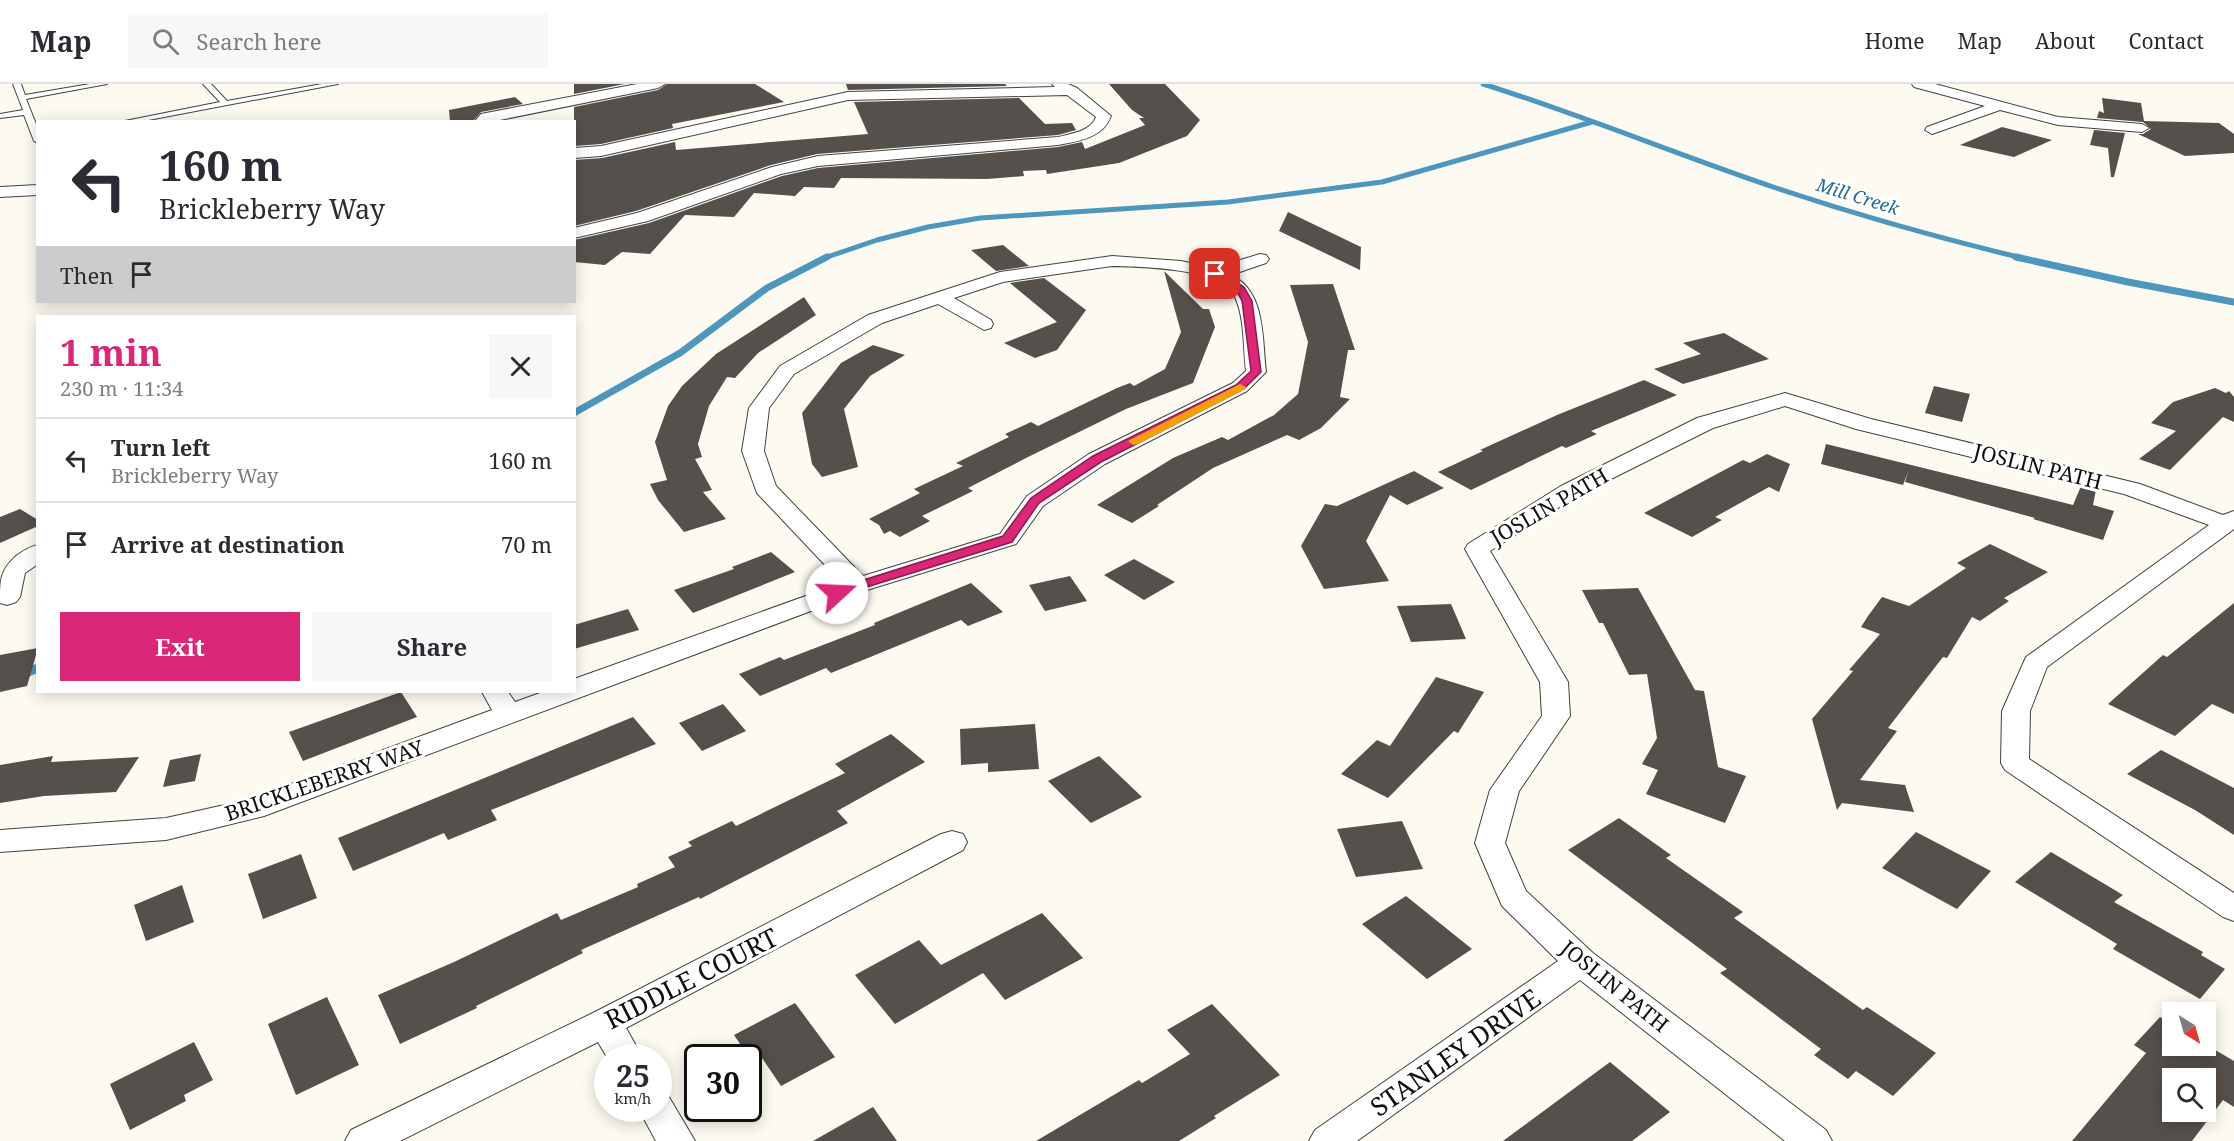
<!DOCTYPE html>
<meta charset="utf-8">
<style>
body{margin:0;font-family:"Noto Serif",serif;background:#f7f7f7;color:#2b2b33;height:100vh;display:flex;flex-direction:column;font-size:22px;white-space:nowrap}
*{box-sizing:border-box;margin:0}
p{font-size:20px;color:#7c7c81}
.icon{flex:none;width:33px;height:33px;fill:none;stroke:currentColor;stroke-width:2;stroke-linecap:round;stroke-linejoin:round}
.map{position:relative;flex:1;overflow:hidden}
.drawer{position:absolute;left:36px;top:231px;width:540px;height:378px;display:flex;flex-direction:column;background:#fff;border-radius:0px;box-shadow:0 3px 15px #0003}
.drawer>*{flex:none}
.guide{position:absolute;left:36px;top:36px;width:540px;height:183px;border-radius:0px;box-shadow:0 3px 15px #0003;background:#fff;color:#2b2b33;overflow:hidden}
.needle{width:39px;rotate:143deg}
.fabs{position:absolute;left:2162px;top:918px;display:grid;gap:12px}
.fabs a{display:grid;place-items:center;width:54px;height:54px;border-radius:0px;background:#fff;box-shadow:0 3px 15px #0003;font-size:30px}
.speed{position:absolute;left:594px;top:960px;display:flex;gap:12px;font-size:30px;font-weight:700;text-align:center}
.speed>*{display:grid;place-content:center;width:78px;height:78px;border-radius:50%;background:#fff;box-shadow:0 3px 15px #0003;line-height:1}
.speed small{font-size:15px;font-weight:400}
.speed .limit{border:3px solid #111;border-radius:9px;background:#fff;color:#111}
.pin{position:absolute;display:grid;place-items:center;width:51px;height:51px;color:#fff;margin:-26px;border-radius:12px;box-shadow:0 3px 9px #0006}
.me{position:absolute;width:66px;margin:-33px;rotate:70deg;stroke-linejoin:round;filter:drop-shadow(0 0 4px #0008)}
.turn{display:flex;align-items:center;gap:21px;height:126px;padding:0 24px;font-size:27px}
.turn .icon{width:78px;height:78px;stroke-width:2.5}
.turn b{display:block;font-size:42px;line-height:51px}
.then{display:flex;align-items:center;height:57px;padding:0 24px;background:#0003;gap:12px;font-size:22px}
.round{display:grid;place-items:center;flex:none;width:63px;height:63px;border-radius:0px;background:#f7f7f7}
.overview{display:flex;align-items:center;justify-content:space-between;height:102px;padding:0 24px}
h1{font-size:36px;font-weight:700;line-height:45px;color:#db2777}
.button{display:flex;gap:12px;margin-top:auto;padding:12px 24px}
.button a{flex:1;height:69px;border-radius:0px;background:#db2777;color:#fff;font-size:24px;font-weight:700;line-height:69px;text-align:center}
.button a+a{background:#f7f7f7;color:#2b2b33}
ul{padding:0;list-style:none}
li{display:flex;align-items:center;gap:18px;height:84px;padding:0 24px;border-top:2px solid #e1e1e2}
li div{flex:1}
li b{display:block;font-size:22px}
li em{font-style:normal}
header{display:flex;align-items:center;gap:36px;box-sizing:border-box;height:84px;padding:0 30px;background:#fff;border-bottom:2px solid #e1e1e2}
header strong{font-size:28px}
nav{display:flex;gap:33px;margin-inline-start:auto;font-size:21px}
.search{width:420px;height:54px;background:#f7f7f7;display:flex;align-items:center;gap:15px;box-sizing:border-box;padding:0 21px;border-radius:0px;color:#7c7c81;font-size:22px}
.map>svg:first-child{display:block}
</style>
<header>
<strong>Map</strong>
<div class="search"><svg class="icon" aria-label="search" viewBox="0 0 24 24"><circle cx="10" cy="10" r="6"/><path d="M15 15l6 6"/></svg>Search here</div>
<nav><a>Home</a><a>Map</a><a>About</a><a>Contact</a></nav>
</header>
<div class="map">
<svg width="2234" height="1057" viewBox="0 0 2234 1057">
<rect width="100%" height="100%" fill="#fdfaf2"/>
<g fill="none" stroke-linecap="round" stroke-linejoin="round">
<g stroke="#4d96bd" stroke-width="5">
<path d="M1483 0C1582 31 1678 71 1776 104 1857 131 1939 154 2022 174"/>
<polyline points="824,174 877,156 928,143 980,134 1228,118 1382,98 1592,38"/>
</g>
<g stroke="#4d96bd" stroke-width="7">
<polyline points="2016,173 2128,198 2234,218"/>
<polyline points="574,329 680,269 767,204 827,173"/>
</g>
<polyline stroke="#4d96bd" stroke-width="9" points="0,599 38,584"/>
</g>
<g fill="#56504c" fill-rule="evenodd">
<polygon points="574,0 625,0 574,10"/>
<polygon points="667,0 755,0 784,18 672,40 673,44 601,60 574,62 574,23 658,6"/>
<polygon points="846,0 1005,0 1007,2 848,6"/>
<polygon points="1109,0 1165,0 1200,36 1187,52 1119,79 1047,90 1046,86 1023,87 1024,92 987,95 841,94 834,104 804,103 795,112 754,109 734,133 685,131 650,170 622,168 605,181 574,178 574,156 649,139 782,92 818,84 1058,63 1082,58 1085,65 1145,41 1139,34 1144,34 1132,26"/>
<polygon points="515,13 523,20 481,28 472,38 450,38 449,26"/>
<polygon points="1019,14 1045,40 1072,39 1076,46 1058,51 817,70 771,81 636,127 574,142 574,76 602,74 675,58 676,66 868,50 854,18"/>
<polygon points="2102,14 2141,19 2144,37 2219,39 2234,50 2234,69 2185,72 2138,50 2143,50 2151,45 2143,38 2097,34 2099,27 2104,29"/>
<polygon points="2002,43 2052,56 2014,73 1960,61"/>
<polygon points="2094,46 2125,49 2114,93 2111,93 2108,64 2090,61"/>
<polygon points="1288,128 1361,163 1360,186 1279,147"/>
<polygon points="1003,161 1029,182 996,187 971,166"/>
<polygon points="1164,187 1203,225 1209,225 1215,243 1193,299 1126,325 1026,374 968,404 973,407 922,432 930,437 900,453 890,447 884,450 879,441 869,435 920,409 914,405 963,382 956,379 1009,353 1005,350 1031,338 1038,342 1117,304 1130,299 1134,302 1165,285 1181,248"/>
<polygon points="1044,194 1086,226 1057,266 1035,274 1004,259 1057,238 1010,199"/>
<polygon points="1333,200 1355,266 1348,266 1340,313 1350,315 1321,344 1299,356 1287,351 1213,384 1157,421 1159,422 1132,439 1097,421 1173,374 1222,353 1228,356 1274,331 1298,310 1308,258 1290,201"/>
<polygon points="804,213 816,231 758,269 735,294 727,293 709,322 698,360 702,373 695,375 712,406 703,408 726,435 684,448 658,416 650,400 667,396 655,358 668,322 682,302 716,270"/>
<polygon points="1724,249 1769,275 1683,300 1654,285 1701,270 1683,259"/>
<polygon points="873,261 905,271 870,292 844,325 858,383 822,393 812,380 802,329 841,279"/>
<polygon points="1644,296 1677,311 1591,347 1597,350 1566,364 1562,362 1471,406 1438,388 1483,367 1480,366 1557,331"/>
<polygon points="1934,302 1970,310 1962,338 1925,329"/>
<polygon points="2215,304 2226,309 2229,307 2234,313 2234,338 2223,333 2170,386 2139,375 2176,347 2151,339 2173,318"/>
<polygon points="1826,360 2073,421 2081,402 2096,406 2093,421 2114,427 2103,456 2033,435 2035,434 1905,398 1908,388 1903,401 1821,380"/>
<polygon points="1767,370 1790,380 1779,408 1769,403 1715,433 1722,436 1692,453 1644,429 1743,376 1750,379"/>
<polygon points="1414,387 1444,404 1407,421 1390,411 1366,457 1389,497 1324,505 1301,462 1325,420 1337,422"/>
<polygon points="20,425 38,436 38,442 0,459 0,433"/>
<polygon points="1990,460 2048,488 2004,514 2009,517 1980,537 1972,533 1947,574 1943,573 1888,644 1897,647 1860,696 1905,701 1914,728 1842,719 1837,726 1812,635 1853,587 1849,586 1880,550 1861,543 1868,532 1882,513 1909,522 1966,484 1957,479"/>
<polygon points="771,468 795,488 693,529 674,506 734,485 732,483"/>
<polygon points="1134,475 1175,498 1144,516 1104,491"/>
<polygon points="1070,492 1087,517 1045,527 1029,501"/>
<polygon points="971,499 1003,528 968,542 961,536 831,589 826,584 760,612 739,590 780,573 784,576 875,541 874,539"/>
<polygon points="1638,504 1695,606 1704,607 1718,683 1746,692 1725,739 1646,710 1658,686 1642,680 1657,654 1647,590 1629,591 1603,539 1599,539 1582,506"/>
<polygon points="2234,519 2234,630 2212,620 2175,652 2108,620 2163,571 2167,573"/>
<polygon points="1451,520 1466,555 1411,558 1397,522"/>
<polygon points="628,525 639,546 574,565 574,541"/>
<polygon points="38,564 27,602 0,608 0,571"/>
<polygon points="1436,593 1484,608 1458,649 1454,647 1388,714 1341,690 1377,656 1390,662"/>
<polygon points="401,608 417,633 303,677 289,648"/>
<polygon points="723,620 746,647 702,667 679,639"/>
<polygon points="633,633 656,660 491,726 497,736 448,756 444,749 353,787 338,754"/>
<polygon points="1035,640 1039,685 988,688 988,679 961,681 960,645"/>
<polygon points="891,650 925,678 837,727 848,739 700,815 699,813 581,866 583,869 476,922 477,924 400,960 378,911 454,878 557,829 561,836 638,803 637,800 675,783 668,773 692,762 688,758 732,737 736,742 845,689 835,680"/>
<polygon points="2161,666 2234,704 2234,751 2195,726 2127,690"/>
<polygon points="201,670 195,697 163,703 170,676"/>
<polygon points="53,672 51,678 139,673 116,708 44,712 0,719 0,681"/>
<polygon points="1099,672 1142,713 1091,739 1048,697"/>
<polygon points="1619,734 1671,771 1666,774 1743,828 1734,834 1863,926 1867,923 1936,969 1893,1012 1856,987 1848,995 1814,971 1821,965 1720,889 1727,885 1568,766"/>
<polygon points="1402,737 1423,785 1356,793 1337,745"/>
<polygon points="1916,748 1991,787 1957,825 1882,784"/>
<polygon points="2051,768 2123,811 2114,818 2203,868 2201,871 2225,885 2200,915 2113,865 2117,860 2015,798"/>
<polygon points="301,770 317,814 263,835 248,790"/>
<polygon points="182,801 194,838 146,857 134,821"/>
<polygon points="1406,812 1472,865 1427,895 1362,840"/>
<polygon points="1042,829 1083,874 1005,916 983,889 895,940 855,891 919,856 941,881"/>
<polygon points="327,913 359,981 296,1011 268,940"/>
<polygon points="795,919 835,973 781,1002 760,971 751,976 734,951"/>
<polygon points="1212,920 1280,991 1214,1032 1216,1034 1179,1057 1036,1057 1139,996 1142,999 1190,970 1167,946"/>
<path d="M2160 933 2172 940V962L2205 960 2234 977V1023L2223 1016 2192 1057H2072L2146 969 2134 961ZM2172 994H2205V1028H2172Z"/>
<polygon points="194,958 213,996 184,1011 186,1017 130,1046 110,1000"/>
<polygon points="1610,978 1670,1028 1632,1057 1503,1057"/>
<polygon points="873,1023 897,1057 813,1057"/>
</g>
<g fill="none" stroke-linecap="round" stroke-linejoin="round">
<g stroke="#424242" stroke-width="2">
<g id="lane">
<polygon points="13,0 21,0 25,11 90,0 107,0 26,15 38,45 38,59 34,57 24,31 0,34 0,30 23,26"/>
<polygon points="203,0 211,0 227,17 322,0 338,0 138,38 120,38 220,18"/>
</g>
</g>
<g stroke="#424242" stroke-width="2">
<g id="street">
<polygon points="637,0 665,0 658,4 490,38 474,38 481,30 486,29"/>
<path d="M1052 0H1068L1077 4 1111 32C1103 54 1079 57 1058 61L818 82 781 90 648 137 574 154V144L637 129 772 83 818 72 1058 53C1071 50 1091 47 1096 33L1067 11 848 16 601 72 574 74V64L601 62 848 8 1055 3Z"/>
<polygon points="1912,0 1935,0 2058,33 2142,40 2149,44 2142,48 2058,41 2000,26 1932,50 1925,46 1927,43 1985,22 1914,3"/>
<polygon points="38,101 38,111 0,113 0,103"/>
<path d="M1260 170 1266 171 1269 175 1266 179 1231 191C1266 207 1262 255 1266 288L1247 307 1105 380 1043 422 1016 460 867 506 264 732 166 756 0 768V746L166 734 247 716 492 626 482 608H508L515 618 543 608H574V595L842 499 757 409 742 367 749 324 780 282 868 231 1000 188 1112 172 1181 177 1214 184ZM1112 182C1140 183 1222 183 1235 213 1245 235 1243 263 1246 287L1233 299 1089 370 1027 412 1000 450 863 492 776 402 764 367 769 324 794 290 882 239 938 220 984 246 991 244 993 240 991 236 954 214 1003 198Z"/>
<polygon points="1785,309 1871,335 2140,400 2223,431 2234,427 2234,445 2047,583 2030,627 2029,675 2234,809 2234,837 2223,833 2005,686 2001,679 2002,627 2026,573 2209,441 2124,410 1856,345 1785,322 1713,344 1577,412 1490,467 1568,598 1570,632 1519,707 1505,759 1526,807 1593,869 1826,1046 1832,1057 1785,1057 1580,896 1357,1057 1309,1057 1315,1046 1558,877 1502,822 1475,759 1490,706 1542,632 1540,598 1465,465 1468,460 1561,402 1697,334"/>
<path d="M38 461V480L25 489 20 513 16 518 7 521 0 519C0 495 0 487 16 472 23 467 29 463 38 461Z"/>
<polygon points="952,747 963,750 967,758 963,766 626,944 643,974 608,974 608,975 598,958 400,1057 345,1057 351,1046 593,929 941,750"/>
<polygon points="658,1009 669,1013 695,1057 656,1057 638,1024 658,1024"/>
</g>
</g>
<use href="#lane" fill="#fff" fill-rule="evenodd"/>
<use href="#street" fill="#fff" fill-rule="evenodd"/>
</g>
<polygon fill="#db2777" stroke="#8e194d" stroke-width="1.5" points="1212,188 1219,188 1244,203 1252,217 1261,288 1244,305 1101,378 1039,419 1012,458 841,511 832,511 830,509 832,506 1003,452 1031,414 1093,372 1236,301 1251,287 1242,217 1236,206 1212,192"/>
<polygon fill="#f59e0b" points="1240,300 1246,303 1244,306 1138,360 1133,361 1128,357"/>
<g text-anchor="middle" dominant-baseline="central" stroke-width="6" stroke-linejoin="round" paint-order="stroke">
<g font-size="18" font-style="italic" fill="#276991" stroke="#fff">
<text transform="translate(1858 112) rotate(17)">Mill Creek</text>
</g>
<g font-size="21" fill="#0f0f0f" stroke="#fff">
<text transform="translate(2038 382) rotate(14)">JOSLIN PATH</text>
<text transform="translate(1549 422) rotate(-30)">JOSLIN PATH</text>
<text transform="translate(324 696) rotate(-19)">BRICKLEBERRY WAY</text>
<text transform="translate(1615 902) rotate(39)">JOSLIN PATH</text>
</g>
<g font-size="26" fill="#0f0f0f" stroke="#fff">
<text transform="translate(691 894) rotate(-27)">RIDDLE COURT</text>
<text transform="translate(1455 968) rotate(-35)">STANLEY DRIVE</text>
</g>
</g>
</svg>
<div class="fabs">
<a><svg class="needle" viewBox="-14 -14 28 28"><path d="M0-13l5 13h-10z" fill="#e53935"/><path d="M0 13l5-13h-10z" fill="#7c7c81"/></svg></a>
<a><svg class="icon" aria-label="search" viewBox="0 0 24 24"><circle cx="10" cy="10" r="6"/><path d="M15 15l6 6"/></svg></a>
</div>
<div class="speed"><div>25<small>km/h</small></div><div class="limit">30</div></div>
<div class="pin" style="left:1215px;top:190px;background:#d93025"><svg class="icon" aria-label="arrive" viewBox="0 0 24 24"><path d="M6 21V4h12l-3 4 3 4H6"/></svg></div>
<svg class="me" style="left:837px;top:509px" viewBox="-20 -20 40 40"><circle r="19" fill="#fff"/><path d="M0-13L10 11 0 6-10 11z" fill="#db2777"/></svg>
<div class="guide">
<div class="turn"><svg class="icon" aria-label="left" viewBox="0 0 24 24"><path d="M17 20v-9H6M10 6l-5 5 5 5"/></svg><div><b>160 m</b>Brickleberry Way</div></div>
<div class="then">Then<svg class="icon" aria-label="arrive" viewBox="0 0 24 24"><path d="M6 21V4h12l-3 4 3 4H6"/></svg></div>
</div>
<section class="drawer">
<div class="overview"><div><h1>1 min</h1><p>230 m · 11:34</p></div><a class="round"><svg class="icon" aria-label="close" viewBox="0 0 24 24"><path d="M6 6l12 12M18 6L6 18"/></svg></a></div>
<ul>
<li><svg class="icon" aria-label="left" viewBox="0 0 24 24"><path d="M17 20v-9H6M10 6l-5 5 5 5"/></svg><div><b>Turn left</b><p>Brickleberry Way</p></div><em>160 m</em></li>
<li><svg class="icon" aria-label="arrive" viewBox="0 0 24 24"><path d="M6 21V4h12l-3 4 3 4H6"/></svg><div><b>Arrive at destination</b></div><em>70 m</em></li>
</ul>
<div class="button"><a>Exit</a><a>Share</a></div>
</section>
</div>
